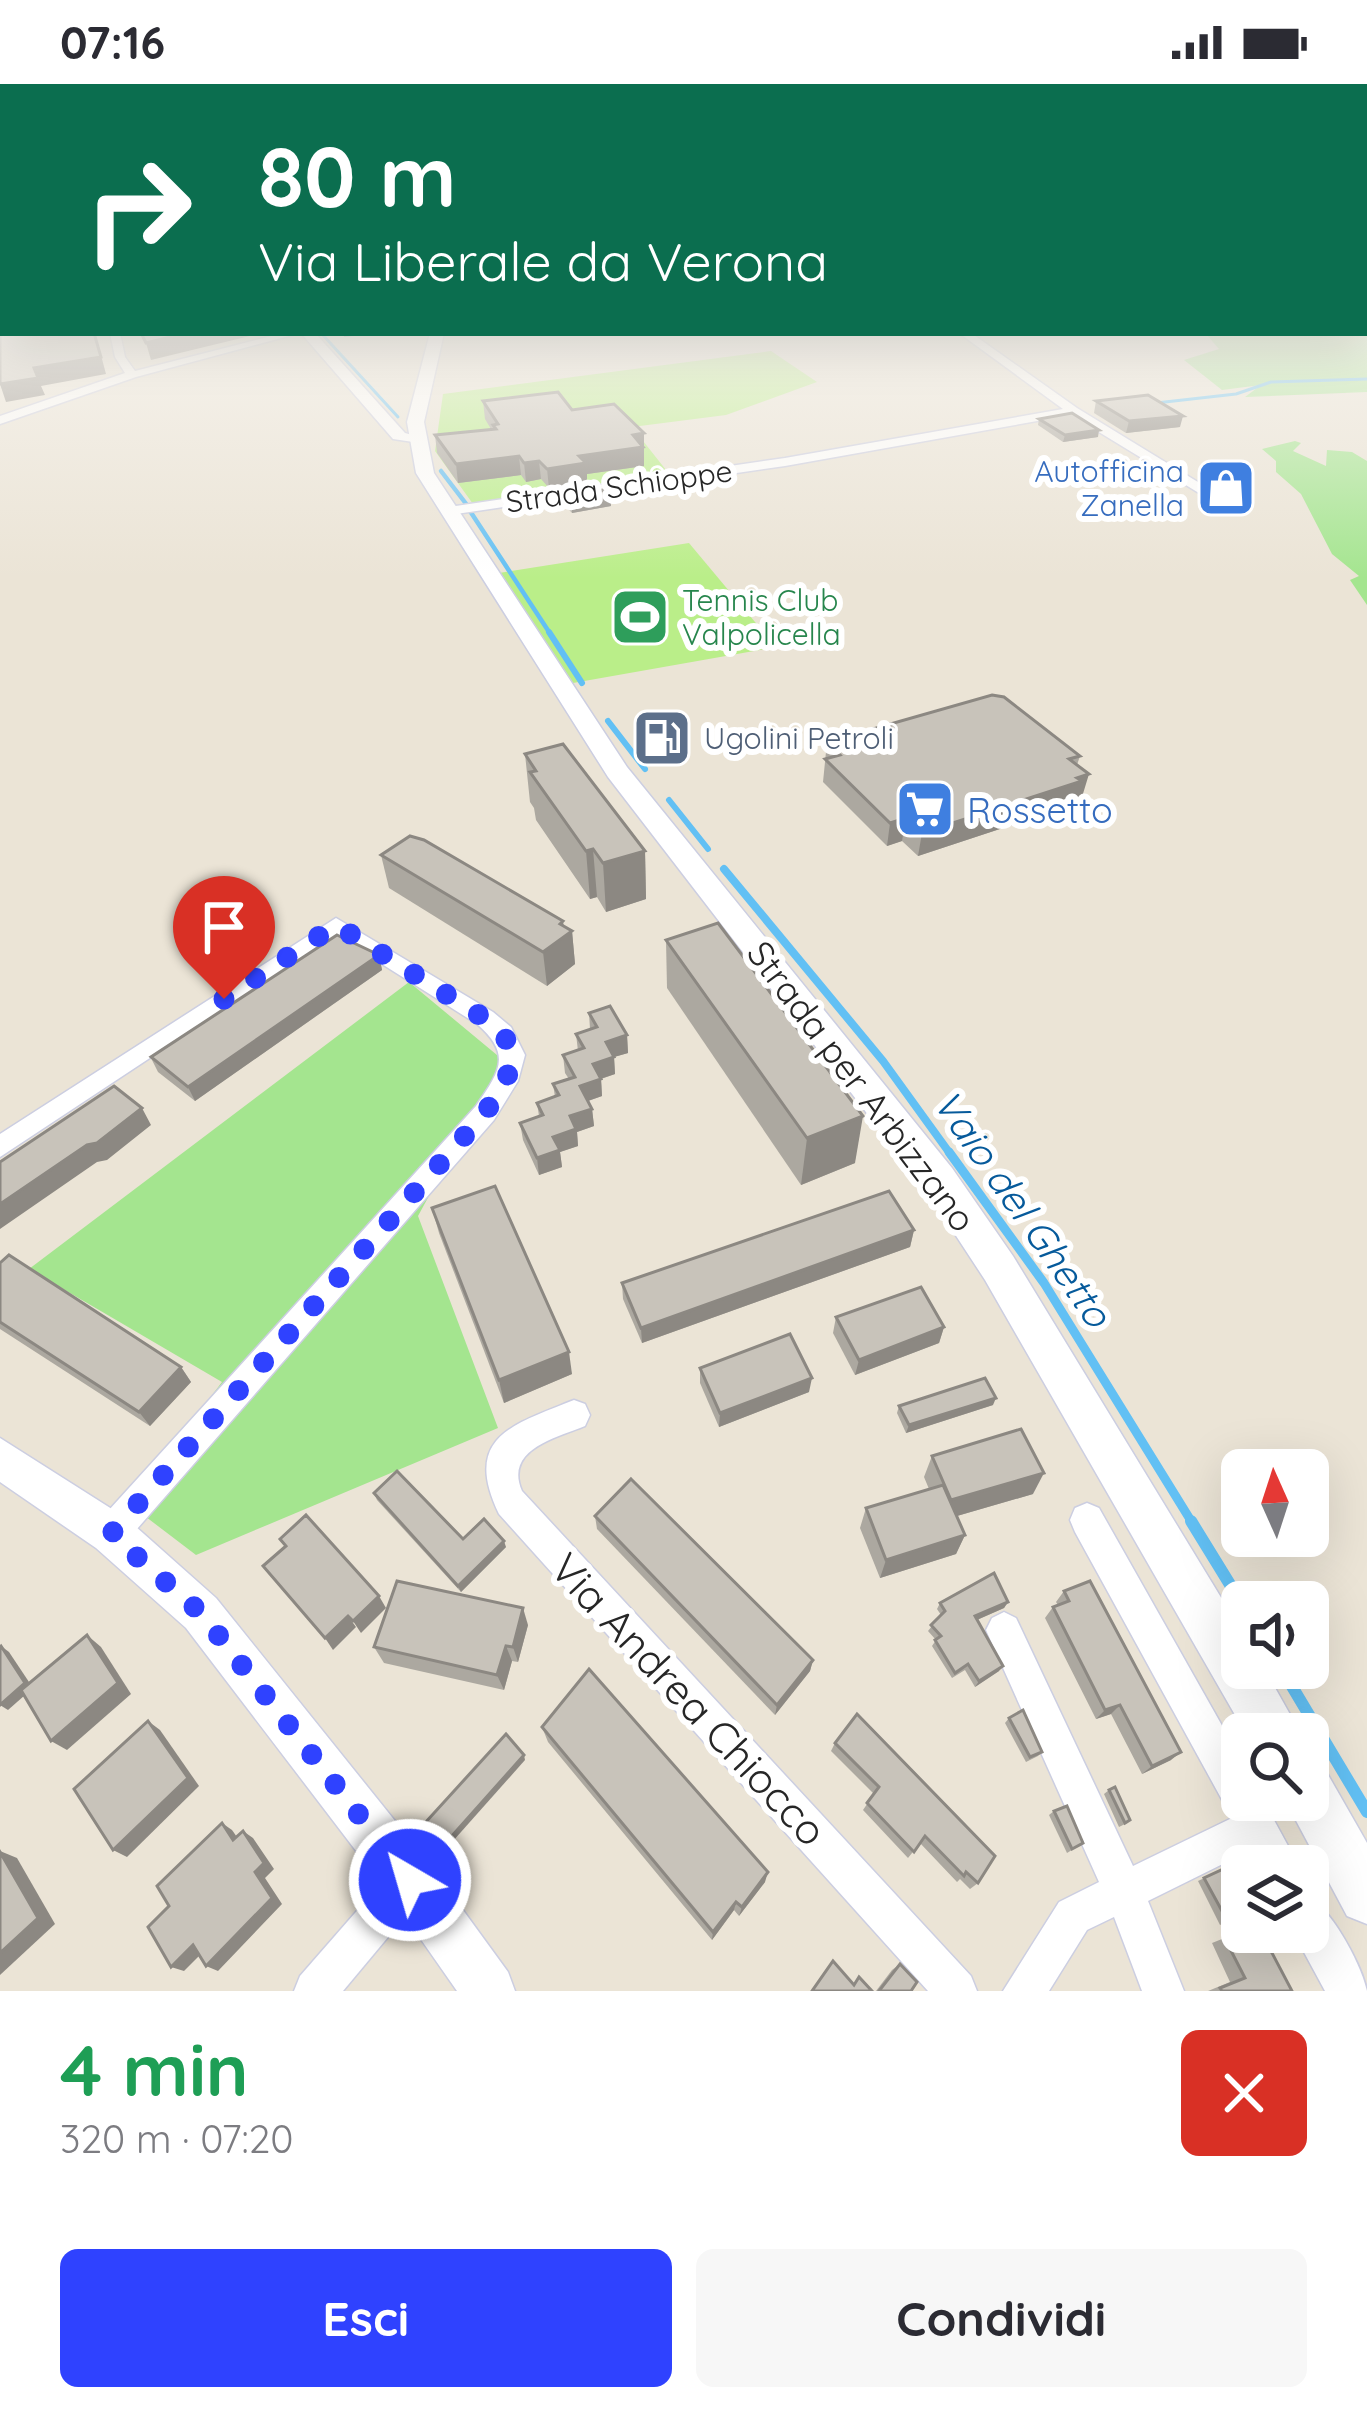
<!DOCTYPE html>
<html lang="it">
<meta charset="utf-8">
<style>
body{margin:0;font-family:Quicksand,sans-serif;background:#f7f7f7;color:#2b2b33;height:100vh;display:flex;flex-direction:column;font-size:45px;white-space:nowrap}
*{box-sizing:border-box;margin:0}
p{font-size:39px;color:#7c7c81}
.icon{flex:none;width:66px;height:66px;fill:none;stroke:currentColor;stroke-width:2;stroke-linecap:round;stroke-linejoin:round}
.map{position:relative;height:1907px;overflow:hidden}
.panel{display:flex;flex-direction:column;background:#fff;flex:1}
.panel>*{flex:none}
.banner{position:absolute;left:0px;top:0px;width:1368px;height:252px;box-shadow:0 12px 48px #0002;background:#0b6e4f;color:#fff;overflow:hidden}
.needle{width:78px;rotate:357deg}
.buttons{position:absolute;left:1221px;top:1365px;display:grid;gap:24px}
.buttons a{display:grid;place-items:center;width:108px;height:108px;border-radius:18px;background:#fff;box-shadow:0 12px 48px #0002;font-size:60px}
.pin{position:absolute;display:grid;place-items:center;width:102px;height:102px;color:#fff;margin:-123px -51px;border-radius:50% 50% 50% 0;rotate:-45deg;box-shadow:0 0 12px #0007}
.pin .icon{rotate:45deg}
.me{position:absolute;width:132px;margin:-66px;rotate:322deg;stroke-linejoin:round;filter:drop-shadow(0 0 9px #0008)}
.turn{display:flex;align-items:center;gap:42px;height:252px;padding:0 60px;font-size:54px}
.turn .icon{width:156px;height:156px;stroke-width:2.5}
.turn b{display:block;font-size:84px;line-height:102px}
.round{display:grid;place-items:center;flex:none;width:126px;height:126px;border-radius:18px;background:#f7f7f7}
.overview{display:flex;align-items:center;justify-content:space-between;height:204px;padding:0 60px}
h1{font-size:72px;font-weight:800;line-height:90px;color:#1e9e55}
.action{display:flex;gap:24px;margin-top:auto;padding:24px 60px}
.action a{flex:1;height:138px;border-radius:18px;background:#2f42ff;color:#fff;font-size:48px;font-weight:800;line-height:138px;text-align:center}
.action a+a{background:#f7f7f7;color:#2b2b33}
.status{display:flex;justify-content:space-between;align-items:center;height:84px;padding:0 60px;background:#fff;direction:ltr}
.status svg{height:33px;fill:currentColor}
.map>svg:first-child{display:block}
</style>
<div class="status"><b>07:16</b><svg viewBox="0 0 49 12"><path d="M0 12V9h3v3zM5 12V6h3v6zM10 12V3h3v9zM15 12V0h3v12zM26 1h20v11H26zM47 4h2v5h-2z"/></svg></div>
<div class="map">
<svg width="1367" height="1907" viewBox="0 0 1367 1907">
<rect width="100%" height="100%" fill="#ebe4d6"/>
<g fill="#a4e58f">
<polygon points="1205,249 1367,251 1367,308 1245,313 1261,301 1222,306 1184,276 1219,265"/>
<polygon points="1295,357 1301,359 1293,367 1326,382 1327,366 1352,368 1367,377 1367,521 1350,496 1359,492 1332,470 1301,410 1276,388 1276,377 1262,365"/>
<polygon points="409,898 503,976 418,1132 498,1344 196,1471 129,1420 222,1298 29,1185"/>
</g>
<g fill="#baee89">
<polygon points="771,267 817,298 726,331 632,343 670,391 473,420 435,367 443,310"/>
<polygon points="689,459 776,563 573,599 499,489"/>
</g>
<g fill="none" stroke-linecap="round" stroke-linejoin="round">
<g stroke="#62c0f4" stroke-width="3">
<polyline points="321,249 398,333"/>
<polyline points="1156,319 1236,310 1271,298 1367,295"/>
</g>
<g stroke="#62c0f4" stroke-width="4.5">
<polyline points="441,387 467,421"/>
<polyline points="470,427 551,551"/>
</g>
<g stroke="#62c0f4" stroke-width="6">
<polyline points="549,548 582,599"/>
<polyline points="608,637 645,685"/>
<polyline points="669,716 708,765"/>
</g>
<polyline stroke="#62c0f4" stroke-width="8" points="724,785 883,977 951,1071"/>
<polyline stroke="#62c0f4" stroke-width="9" points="949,1068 1044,1199 1193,1440"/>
<g stroke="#62c0f4" stroke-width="12">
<polyline points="1191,1437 1242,1520"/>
<polyline points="1281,1584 1367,1728"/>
</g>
<g stroke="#cccee1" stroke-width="3">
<g id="minor">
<polygon points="110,249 120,249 125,273 135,287 283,249 300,249 136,293 0,340 0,332 125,289 115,273"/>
<polygon points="959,249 971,249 1077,324 1224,414 1212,417 1071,331 785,382 449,431 442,427 449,423 785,374 1063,325"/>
<path d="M336 834 493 928 511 943 525 971 518 997 494 1036 123 1461 111 1466 99 1461 94 1449 99 1437 476 1022C499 988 513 971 477 940L336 851 0 1073V1050Z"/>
<path d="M574 1316 585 1320 590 1331 585 1342C555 1354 504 1366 522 1407L971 1892 977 1907H928L499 1430C462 1353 512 1341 574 1316Z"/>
<polygon points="1087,1419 1099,1424 1242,1677 1242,1716 1263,1716 1299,1782 1257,1782 1249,1767 1148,1817 1184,1907 1142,1907 1114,1833 1087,1846 1049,1907 1003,1907 1059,1818 1099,1798 986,1546 992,1534 1004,1528 1016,1534 1133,1782 1232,1734 1075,1448 1070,1436 1075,1424"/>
<polygon points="410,1776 424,1782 430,1796 424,1810 343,1907 294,1907 300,1892 396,1782"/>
<path d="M1308 1814C1331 1823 1362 1882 1367 1907H1325L1293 1848H1308Z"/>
</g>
</g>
<g stroke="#cccee1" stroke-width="3">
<g id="tertiary">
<polygon points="301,249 315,249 405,349 420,353 420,359 393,355"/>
<polygon points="0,1354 126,1434 216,1514 428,1778 508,1888 515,1907 457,1907 392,1814 186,1544 96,1464 0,1398"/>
</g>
</g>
<g stroke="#cccee1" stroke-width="3">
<g id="secondary">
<polygon points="430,249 444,249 424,338 434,389 627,683 952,1084 1013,1172 1242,1548 1242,1584 1264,1584 1301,1650 1246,1650 985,1196 926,1106 608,693 416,389 407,338"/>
<polygon points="1308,1682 1327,1689 1367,1759 1367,1840 1347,1832 1285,1716 1308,1716"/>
</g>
</g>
<use href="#minor" fill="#fff" fill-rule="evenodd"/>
<use href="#tertiary" fill="#fff" fill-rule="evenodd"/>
<use href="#secondary" fill="#fff" fill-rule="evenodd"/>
</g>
<g fill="#aca8a0">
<polygon points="483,317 572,326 644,349 644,382 587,390 587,398 549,404 541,395 526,398 521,391 458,399 437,369 435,351 491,345 485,335"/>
<polygon points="1096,317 1180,343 1126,349 1094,329"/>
<polygon points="1039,335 1098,353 1063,358 1038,341"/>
<polygon points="562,412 611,422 572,429 563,419"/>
<polygon points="827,658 1080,672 1077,681 1082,713 1077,714 1075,720 918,772 902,757 887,762 823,698"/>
<polygon points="525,670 645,767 646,815 606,828 597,813 590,815 536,736 534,724 530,718"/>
<polygon points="381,771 564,842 572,847 575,880 547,902 389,804"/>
<polygon points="666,856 855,1079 801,1101 667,904"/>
<polygon points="379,871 382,886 195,1017 158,988 151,974"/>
<polygon points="589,929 627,951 628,969 614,973 615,990 601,995 602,1012 588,1017 592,1025 594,1042 577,1048 578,1062 560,1068 562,1083 539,1091 523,1056 520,1039 539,1032 537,1019 555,1013 553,1000 569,995 565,989 563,971 578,967 576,950 590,945"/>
<polygon points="432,1124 572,1290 504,1319 439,1149"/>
<polygon points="914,1146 910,1163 642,1259 623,1215 622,1199"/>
<polygon points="0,1179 181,1283 191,1298 150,1342 0,1245"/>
<polygon points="836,1233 944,1243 939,1259 855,1291 833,1249"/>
<polygon points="700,1284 809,1308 719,1343 700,1299"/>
<polygon points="993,1321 906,1349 897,1329 899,1322"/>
<polygon points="932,1372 1033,1410 957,1432 965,1451 956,1470 880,1494 860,1444 866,1424 929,1405 924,1393"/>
<polygon points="374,1409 463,1455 506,1463 461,1508 377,1416"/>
<polygon points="595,1432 813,1576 810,1587 775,1631 597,1445"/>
<polygon points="1064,1507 1171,1676 1142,1690 1111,1630 1096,1635 1045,1534 1053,1523 1058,1521 1056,1518"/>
<polygon points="1008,1518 1004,1524 977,1536 999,1587 975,1603 965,1586 952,1594 932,1562 936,1556 928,1547 941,1531 937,1525 940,1519"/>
<polygon points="528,1541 518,1578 512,1577 504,1606 384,1579 374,1563"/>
<polygon points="1009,1634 1042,1668 1038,1672 1026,1678 1005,1639"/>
<polygon points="542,1643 765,1798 739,1832 734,1826 712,1856 548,1658"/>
<polygon points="835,1659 978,1799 970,1805 960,1795 957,1798 920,1759 908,1774 863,1726 874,1710 831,1667"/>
<polygon points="1109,1706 1125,1740 1119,1743 1104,1710"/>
<polygon points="1054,1727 1083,1759 1067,1769 1049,1731"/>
<polygon points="1232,1781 1242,1831 1220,1841 1198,1797"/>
<polygon points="1242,1847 1292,1907 1208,1907 1230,1898 1212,1859"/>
<polygon points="900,1880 911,1907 876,1907 892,1886"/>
</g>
<g fill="#8c8882">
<polygon points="95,249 106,290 41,302 45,311 6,318 0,300 34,284"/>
<polygon points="187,249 253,249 254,251 151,276 146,259"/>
<polygon points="343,249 385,249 344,253"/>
<polygon points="1183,332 1180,343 1126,349 1129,337"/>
<polygon points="1099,346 1098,353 1063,358 1065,351"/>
<polygon points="644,349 644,382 587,390 587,398 549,404 547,385 633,351"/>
<polygon points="519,372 521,391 458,399 456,380"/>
<polygon points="539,377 541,395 526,398 524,379"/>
<polygon points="611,414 611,422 572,429 572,422"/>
<polygon points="1089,690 1082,713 1077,714 1075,720 918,772 922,749"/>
<polygon points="906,734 902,757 887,762 890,739"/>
<polygon points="593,765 597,813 590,815 586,767"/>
<polygon points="645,767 646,815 606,828 603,779"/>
<polygon points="563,837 565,852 572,847 575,880 547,902 543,868 560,840"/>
<polygon points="379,871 382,886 195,1017 188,1003"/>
<polygon points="627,951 628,969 614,973 615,990 594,997 593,980 606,958"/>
<polygon points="601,995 602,1012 582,1019 580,1002"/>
<polygon points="142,1024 151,1041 107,1076 97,1078 0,1145 0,1120"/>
<polygon points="592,1025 594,1042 577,1048 578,1062 560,1068 562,1083 539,1091 537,1074 570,1032"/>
<polygon points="863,1032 855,1079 801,1101 807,1054"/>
<polygon points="914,1146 910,1163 642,1259 641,1244"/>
<polygon points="944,1243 939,1259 855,1291 859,1276"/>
<polygon points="569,1268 572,1290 504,1319 499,1296"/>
<polygon points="181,1283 191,1298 150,1342 139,1328"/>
<polygon points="812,1294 809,1308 719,1343 720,1329"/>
<polygon points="996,1314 993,1321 906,1349 909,1341"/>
<polygon points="1044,1389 1033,1410 943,1436 951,1416"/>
<polygon points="965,1451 956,1470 880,1494 886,1476"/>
<polygon points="504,1457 506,1463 461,1508 458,1502"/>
<polygon points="379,1512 386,1524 361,1549 353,1537"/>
<polygon points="1008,1518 1004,1524 972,1538 975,1532"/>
<polygon points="523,1524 528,1541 518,1578 513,1563"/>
<polygon points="348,1532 356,1543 333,1566 325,1554"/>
<polygon points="87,1551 101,1563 131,1610 67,1666 51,1657"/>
<polygon points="1,1562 9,1568 33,1604 8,1626 0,1621"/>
<polygon points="506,1562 512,1577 504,1606 497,1591"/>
<polygon points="813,1576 810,1587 775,1631 777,1621"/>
<polygon points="1003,1582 999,1587 975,1603 979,1597"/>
<polygon points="1120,1621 1111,1630 1096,1635 1105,1626"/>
<polygon points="148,1637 160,1646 199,1702 127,1773 113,1766"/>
<polygon points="1181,1668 1171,1676 1142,1690 1152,1682"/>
<polygon points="524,1671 525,1676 445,1766 442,1763"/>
<polygon points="222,1739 232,1746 244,1763 233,1756"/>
<polygon points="243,1747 253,1754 274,1785 265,1794 282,1820 218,1887 206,1882 255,1788"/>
<polygon points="0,1767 17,1774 55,1840 0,1891"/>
<polygon points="768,1788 765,1798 739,1832 742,1823"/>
<polygon points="736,1818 734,1826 712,1856 713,1848"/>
<polygon points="193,1861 205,1866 184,1887 171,1883"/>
</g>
<g fill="#c8c3ba" stroke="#8c8882" stroke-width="3">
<polygon points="0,227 3,227 3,249 94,249 101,273 34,284 38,294 0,300"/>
<polygon points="141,249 187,249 146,259"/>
<polygon points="558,308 572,326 614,320 644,349 633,351 643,363 579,372 586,379 547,385 539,377 524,379 519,372 456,380 435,351 496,345 493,341 498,340 483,317"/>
<polygon points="1148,311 1183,332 1129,337 1096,317"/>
<polygon points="1072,329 1099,346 1065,351 1039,335"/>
<polygon points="602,406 611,414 572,422 562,412"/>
<polygon points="992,611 1004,613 1080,672 1069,675 1089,690 1077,694 1082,697 922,749 906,734 890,739 825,675 840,671 827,658"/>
<polygon points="563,660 645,767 603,779 593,765 586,767 530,688 536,687 525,670"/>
<polygon points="410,752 424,756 563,837 560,840 572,847 543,868 381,771"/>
<polygon points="718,839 863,1032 807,1054 666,856"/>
<polygon points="337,851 379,871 188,1003 151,973"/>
<polygon points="610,922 627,951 606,958 614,973 593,980 601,995 580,1002 592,1025 570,1032 576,1045 553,1053 560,1066 537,1074 520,1039 543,1031 537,1019 559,1011 553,1000 575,993 563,971 584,964 576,950 597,943 589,929"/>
<polygon points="114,1002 142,1024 97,1059 87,1061 0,1120 0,1078"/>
<polygon points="495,1102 569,1268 499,1296 432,1124"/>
<polygon points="889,1107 914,1146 641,1244 622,1199"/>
<polygon points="9,1171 181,1283 139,1328 0,1238 0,1179"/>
<polygon points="921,1203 944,1243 859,1276 836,1233"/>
<polygon points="790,1250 812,1294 720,1329 700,1284"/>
<polygon points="985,1294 996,1314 909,1341 899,1322"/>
<polygon points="1021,1345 1044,1389 951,1416 932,1372"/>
<polygon points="397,1387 463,1455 484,1435 504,1457 458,1502 374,1409"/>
<polygon points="631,1395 813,1576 777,1621 595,1432"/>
<polygon points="943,1401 965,1451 886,1476 866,1424"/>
<polygon points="306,1431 379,1512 353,1537 348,1532 325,1554 263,1482 286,1462 280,1455"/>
<polygon points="994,1489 1008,1518 975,1532 1003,1582 979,1597 968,1580 955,1589 935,1556 941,1552 931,1541 945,1527 940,1519"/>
<polygon points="397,1497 523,1524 513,1563 506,1562 497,1591 374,1563"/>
<polygon points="1090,1497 1181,1668 1152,1682 1120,1621 1105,1626 1053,1523 1069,1517 1064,1507"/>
<polygon points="87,1551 118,1599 51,1657 21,1606"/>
<polygon points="1,1562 25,1599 0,1621 0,1563"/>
<polygon points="589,1585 768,1788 742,1823 736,1818 713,1848 542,1643"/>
<polygon points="1023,1626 1042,1668 1030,1673 1009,1634"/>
<polygon points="857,1630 995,1772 978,1799 966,1788 964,1792 925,1752 914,1768 867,1719 879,1703 835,1659"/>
<polygon points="148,1637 188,1694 113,1766 74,1705"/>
<polygon points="506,1650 524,1671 442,1763 424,1740"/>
<polygon points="1115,1703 1130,1736 1125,1739 1109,1706"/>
<polygon points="1067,1722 1083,1759 1072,1765 1054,1727"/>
<polygon points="222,1739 233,1756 243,1747 264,1779 255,1788 272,1814 206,1882 193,1861 171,1883 148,1843 169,1822 157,1802"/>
<polygon points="0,1768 38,1834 0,1869"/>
<polygon points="1232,1781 1242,1800 1242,1831 1228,1838 1204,1794"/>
<polygon points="1242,1848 1261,1848 1292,1907 1222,1907 1220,1904 1245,1894 1225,1855"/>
<polygon points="833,1877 854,1901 859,1893 872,1907 812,1907"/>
<polygon points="900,1880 917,1898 911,1907 879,1907"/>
</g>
<linearGradient id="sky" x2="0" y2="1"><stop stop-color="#72b9ed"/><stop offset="0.46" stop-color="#f6f3ed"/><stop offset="1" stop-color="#f6f3ed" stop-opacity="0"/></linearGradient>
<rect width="1367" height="494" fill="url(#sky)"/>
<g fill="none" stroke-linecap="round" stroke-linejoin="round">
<polyline stroke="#2f42ff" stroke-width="21" stroke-dasharray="0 37.8" points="224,915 336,841 484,934 503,949 513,971 506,997 485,1029 111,1450 201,1529 410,1796"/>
</g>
<defs>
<g id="shop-square" transform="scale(3)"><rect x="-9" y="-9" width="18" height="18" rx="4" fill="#3f7fe0" stroke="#fff"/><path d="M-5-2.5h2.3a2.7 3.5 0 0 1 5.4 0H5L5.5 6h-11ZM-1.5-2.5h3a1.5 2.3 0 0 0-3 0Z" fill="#fff"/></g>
<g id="stadium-square" transform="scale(3)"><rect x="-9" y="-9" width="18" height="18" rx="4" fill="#2e9e5b" stroke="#fff"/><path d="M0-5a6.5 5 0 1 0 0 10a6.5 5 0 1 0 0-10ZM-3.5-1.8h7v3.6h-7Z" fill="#fff"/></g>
<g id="fuel-square" transform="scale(3)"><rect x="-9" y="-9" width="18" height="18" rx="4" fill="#5c6f8a" stroke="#fff"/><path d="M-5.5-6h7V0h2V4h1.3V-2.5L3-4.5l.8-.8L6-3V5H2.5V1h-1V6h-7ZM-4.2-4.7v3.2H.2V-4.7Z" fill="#fff"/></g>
<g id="supermarket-square" transform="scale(3)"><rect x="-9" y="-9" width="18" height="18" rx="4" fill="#3f7fe0" stroke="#fff"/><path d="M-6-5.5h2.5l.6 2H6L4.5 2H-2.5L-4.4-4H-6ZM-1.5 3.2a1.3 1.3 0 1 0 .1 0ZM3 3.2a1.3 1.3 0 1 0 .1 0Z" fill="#fff"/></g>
</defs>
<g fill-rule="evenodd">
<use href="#shop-square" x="1226" y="404"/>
<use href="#stadium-square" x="640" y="533"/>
<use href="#fuel-square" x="662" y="654"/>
<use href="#supermarket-square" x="925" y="725"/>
</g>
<g text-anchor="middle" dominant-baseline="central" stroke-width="12" stroke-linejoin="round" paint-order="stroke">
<g font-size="30" fill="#366cbe" stroke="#fff" text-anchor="end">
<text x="1184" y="387">Autofficina<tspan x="1184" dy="34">Zanella</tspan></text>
</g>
<g font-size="30" fill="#262626" stroke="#fff">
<text transform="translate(619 402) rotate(-8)">Strada Schioppe</text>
</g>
<g font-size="30" fill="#27864d" stroke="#fff" text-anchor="start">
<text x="682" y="516">Tennis Club<tspan x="682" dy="34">Valpolicella</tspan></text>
</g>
<g font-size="30" fill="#4e5e75" stroke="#fff" text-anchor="start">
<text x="704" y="654">Ugolini Petroli</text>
</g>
<g font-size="36" fill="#366cbe" stroke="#fff" text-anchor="start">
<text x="967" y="725">Rossetto</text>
</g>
<g font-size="36" fill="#262626" stroke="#fff">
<text transform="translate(862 1002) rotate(53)">Strada per Arbizzano</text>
</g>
<g font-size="39" font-style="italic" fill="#065a9b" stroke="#fff">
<text transform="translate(1023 1124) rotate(55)">Vaio del Ghetto</text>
</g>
<g font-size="42" fill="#262626" stroke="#fff">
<text transform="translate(689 1615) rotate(47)">Via Andrea Chiocco</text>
</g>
</g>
</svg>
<div class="buttons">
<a><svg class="needle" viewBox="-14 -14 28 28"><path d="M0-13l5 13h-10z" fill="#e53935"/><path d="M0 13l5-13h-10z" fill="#7c7c81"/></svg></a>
<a><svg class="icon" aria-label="sound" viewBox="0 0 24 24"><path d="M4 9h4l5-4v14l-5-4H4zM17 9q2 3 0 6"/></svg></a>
<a><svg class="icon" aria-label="search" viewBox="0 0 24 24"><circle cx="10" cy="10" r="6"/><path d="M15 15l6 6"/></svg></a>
<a><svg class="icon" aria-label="layers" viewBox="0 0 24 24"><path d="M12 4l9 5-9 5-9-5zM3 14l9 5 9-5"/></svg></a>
</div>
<div class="pin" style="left:224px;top:915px;background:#d93025"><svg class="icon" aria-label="arrive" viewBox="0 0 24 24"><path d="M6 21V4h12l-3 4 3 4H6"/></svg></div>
<svg class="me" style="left:410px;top:1796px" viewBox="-20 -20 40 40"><circle r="17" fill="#2f42ff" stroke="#fff" stroke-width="3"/><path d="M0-11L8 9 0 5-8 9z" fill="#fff"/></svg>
<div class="banner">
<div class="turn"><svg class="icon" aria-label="right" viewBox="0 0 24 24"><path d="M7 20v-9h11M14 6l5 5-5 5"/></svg><div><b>80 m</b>Via Liberale da Verona</div></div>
</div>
</div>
<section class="panel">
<div class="overview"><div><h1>4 min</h1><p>320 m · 07:20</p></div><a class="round" style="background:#d93025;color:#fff"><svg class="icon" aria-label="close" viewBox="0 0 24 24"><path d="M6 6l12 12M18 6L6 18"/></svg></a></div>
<div class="action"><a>Esci</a><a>Condividi</a></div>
</section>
